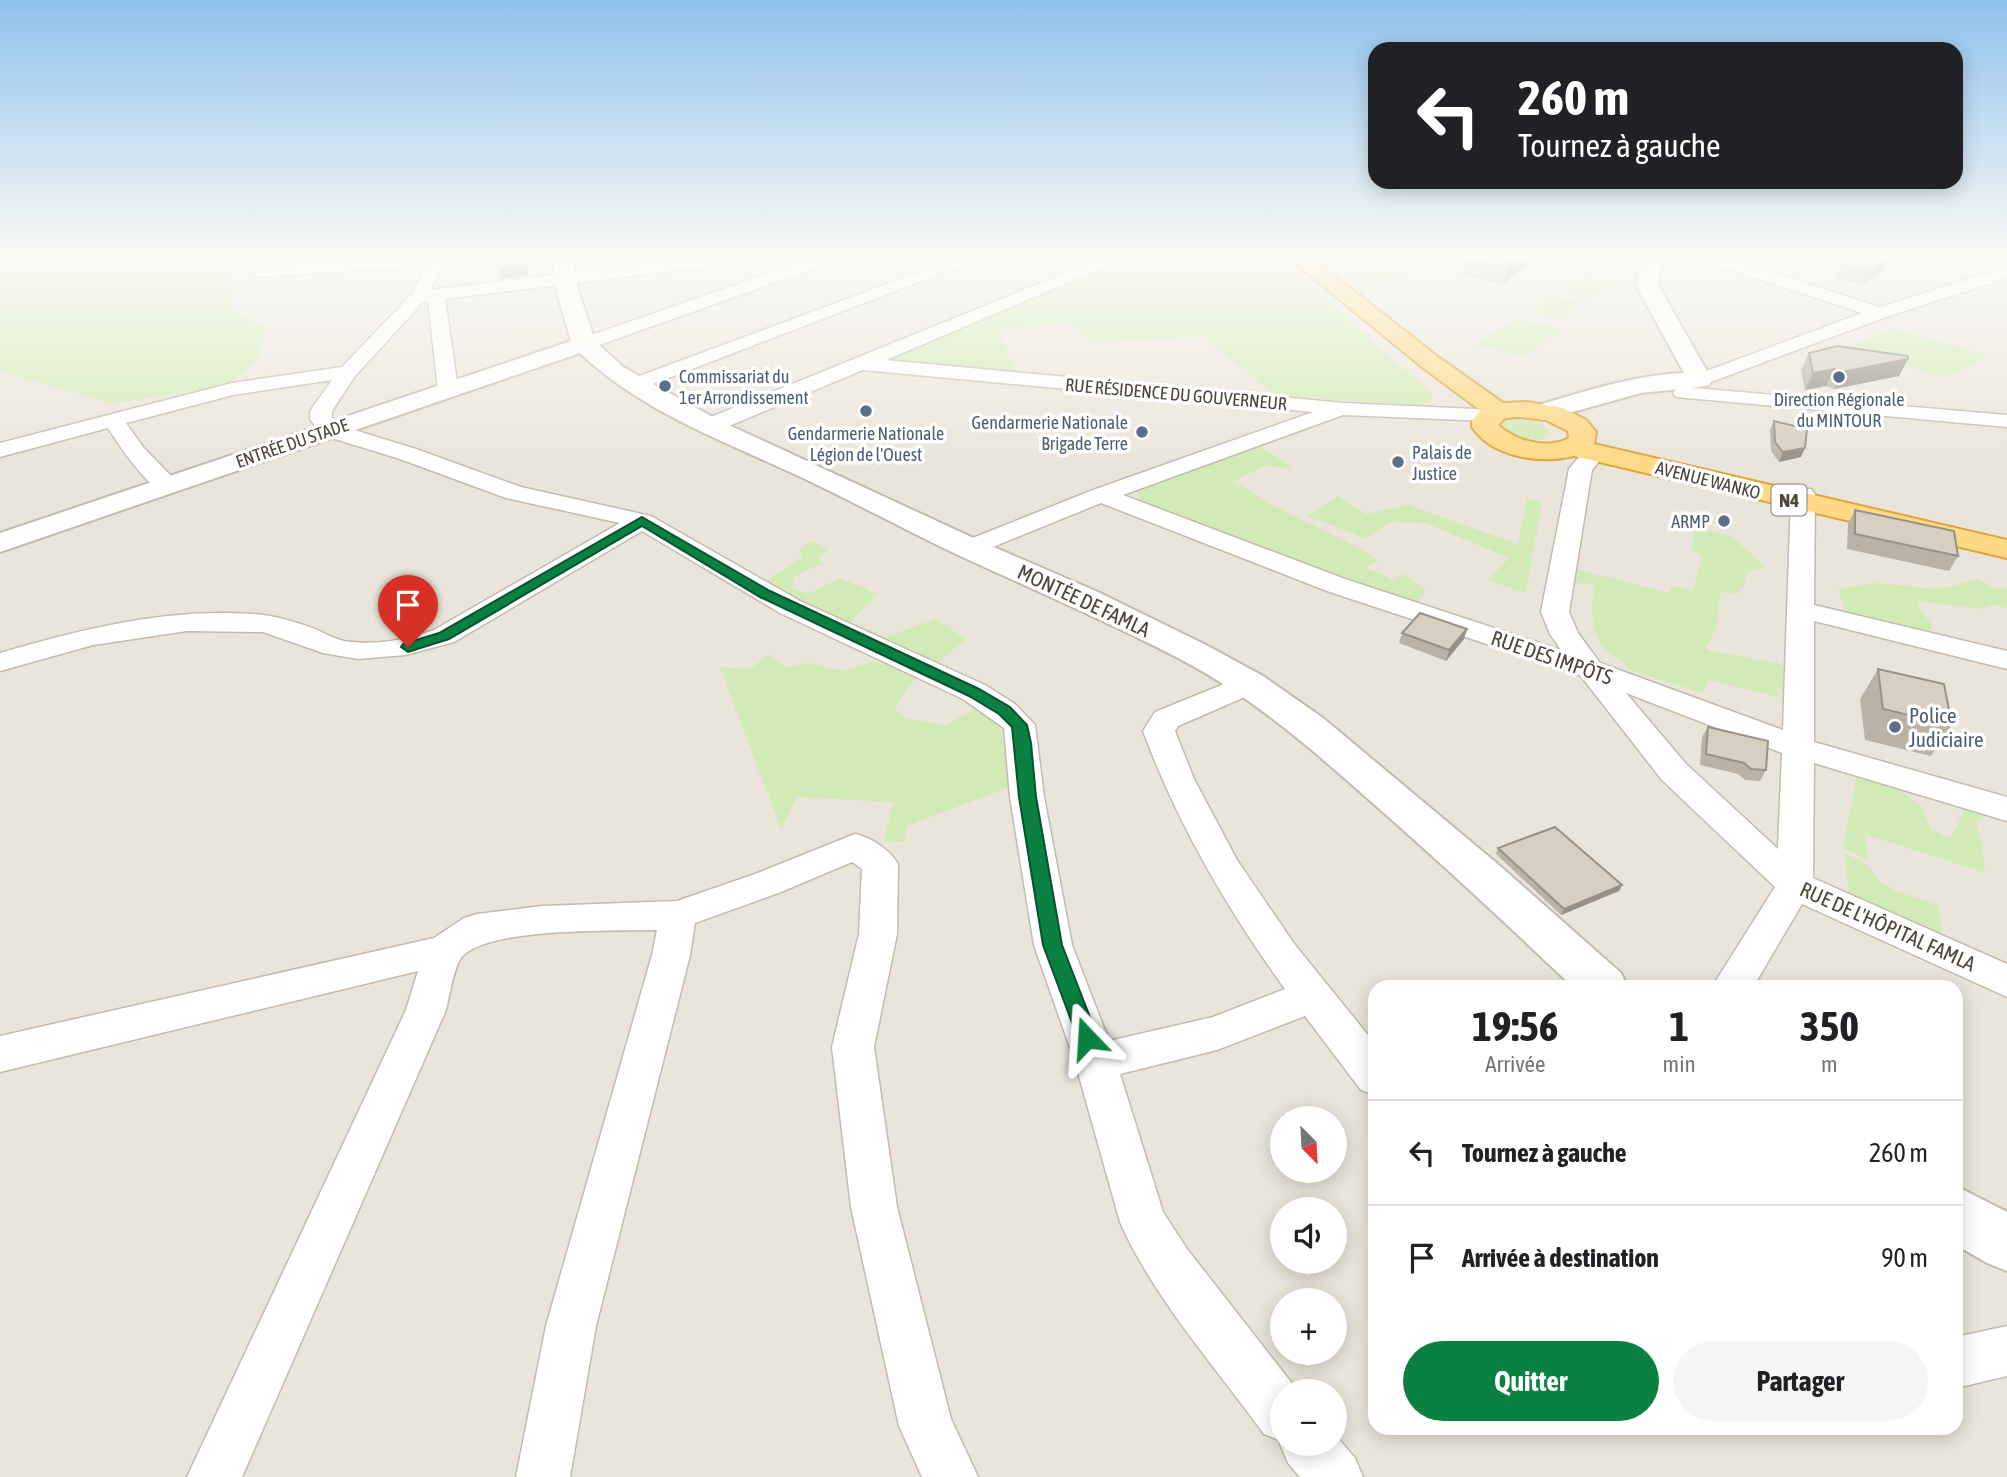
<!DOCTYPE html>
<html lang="fr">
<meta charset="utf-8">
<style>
body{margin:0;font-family:"Asap Condensed",sans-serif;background:#f6f6f6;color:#202124;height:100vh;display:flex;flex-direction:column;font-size:26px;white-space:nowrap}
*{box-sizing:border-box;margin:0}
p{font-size:23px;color:#757577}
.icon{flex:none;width:38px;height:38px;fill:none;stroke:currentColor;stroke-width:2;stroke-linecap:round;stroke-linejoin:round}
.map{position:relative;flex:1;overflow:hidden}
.details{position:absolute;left:1368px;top:980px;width:595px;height:455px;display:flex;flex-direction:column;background:#fff;border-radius:21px;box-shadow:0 4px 18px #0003}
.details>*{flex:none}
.top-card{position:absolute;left:1368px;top:42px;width:595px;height:147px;border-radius:21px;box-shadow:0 4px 18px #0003;background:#202124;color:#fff;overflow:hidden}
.needle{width:46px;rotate:156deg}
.buttons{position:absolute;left:1270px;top:1106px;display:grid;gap:14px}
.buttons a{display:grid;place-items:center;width:77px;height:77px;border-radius:50%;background:#fff;box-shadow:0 4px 18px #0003;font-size:35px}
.pin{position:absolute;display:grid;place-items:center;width:60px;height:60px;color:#fff;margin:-72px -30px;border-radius:50% 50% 50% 0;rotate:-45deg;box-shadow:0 0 7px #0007}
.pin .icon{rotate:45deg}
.me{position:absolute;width:77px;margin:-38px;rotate:340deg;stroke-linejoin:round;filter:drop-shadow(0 0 5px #0008)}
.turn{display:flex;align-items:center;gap:24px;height:147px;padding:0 35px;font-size:32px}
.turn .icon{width:91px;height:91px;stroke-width:2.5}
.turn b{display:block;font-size:49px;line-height:60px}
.eta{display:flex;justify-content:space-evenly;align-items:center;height:119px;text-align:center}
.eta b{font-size:42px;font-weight:700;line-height:49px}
.primary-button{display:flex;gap:14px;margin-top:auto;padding:14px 35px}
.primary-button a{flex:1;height:80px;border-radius:42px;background:#0b8043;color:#fff;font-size:28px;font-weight:700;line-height:80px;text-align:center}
.primary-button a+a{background:#f6f6f6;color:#202124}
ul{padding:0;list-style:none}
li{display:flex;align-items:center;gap:21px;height:105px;padding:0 35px;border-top:2px solid #e0e0e0}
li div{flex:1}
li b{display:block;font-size:26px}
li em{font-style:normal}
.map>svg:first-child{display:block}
</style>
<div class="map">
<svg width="2007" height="1477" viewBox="0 0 2007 1477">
<rect width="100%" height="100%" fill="#f6f3ec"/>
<path fill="#eae5da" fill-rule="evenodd" d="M0 258H2007V1477H0ZM1376 987H1956V1428H1376ZM1283 1118H1335V1171H1283ZM1283 1209H1335V1262H1283ZM1283 1300H1335V1353H1283ZM1283 1391H1335V1444H1283Z"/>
<g fill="#d2eab5">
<path d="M0 258H251C229 279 228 283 233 312L266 327 257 361 230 383 113 404 0 371Z"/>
<polygon points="1129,258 1279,258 1430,392 1433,398 1423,405 1276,396 1205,337 1090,343 1067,323 998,331 1017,373 882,360"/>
<polygon points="1328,258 1401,258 1425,266 1424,271 1364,290"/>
<polygon points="1584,277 1614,284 1591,299 1560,291"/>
<polygon points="1553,296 1583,303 1559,320 1528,312"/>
<polygon points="1518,318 1562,330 1521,357 1476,344"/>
<polygon points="1893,328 1988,356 1944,378 1848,348"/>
<path d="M1506 419 1535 421 1549 429 1550 434C1535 449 1512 437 1499 426Z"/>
<polygon points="1256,443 1293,468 1264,466 1232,482 1249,489 1262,500 1363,550 1378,561 1366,568 1394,580 1404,574 1426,591 1417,602 1240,541 1139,499 1137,490"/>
<polygon points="1338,496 1366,514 1408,505 1518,544 1527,498 1542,502 1526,593 1488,580 1509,558 1426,523 1393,522 1365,538 1307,516"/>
<path d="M1695 528 1730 535 1766 567 1747 572 1743 587 1736 594 1721 591 1716 628 1705 650 1782 664 1792 691 1775 688 1782 698 1709 680 1702 693 1630 670C1625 663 1620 661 1613 656 1589 637 1590 612 1595 585L1562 581 1566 562C1589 576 1600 575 1625 581 1640 585 1654 590 1669 593L1672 586 1693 590 1702 557 1692 550Z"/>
<polygon points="811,541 827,550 818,558 823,563 794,577 792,589 808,594 841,578 877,594 850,622 886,637 936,619 966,639 937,663 767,589 766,581 802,557 800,550"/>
<polygon points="1979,578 1990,587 2007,589 2007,608 1991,604 1980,609 1918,601 1921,610 1933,627 1924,635 1848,619 1838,589 1876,583 1935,589 1955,586"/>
<polygon points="769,654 786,667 808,663 844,671 874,661 922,673 908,687 894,709 907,719 946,725 985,703 996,713 1014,785 907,826 904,841 884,842 893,802 797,797 781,829 720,667 750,669"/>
<polygon points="1857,775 1891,785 1921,806 1931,830 1951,838 1967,805 1981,810 1983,816 1976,823 1982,843 1985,873 1865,834 1868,860 1843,848"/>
<polygon points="1845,853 1865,863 1880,881 1895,891 1938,905 1943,938 1850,901"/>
</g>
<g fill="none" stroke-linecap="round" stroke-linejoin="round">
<g stroke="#c2bbae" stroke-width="3">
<g id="minor">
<path d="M386 258H460L458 262 444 264 430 290 693 258H746L738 263 445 299 458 389 455 393H441L438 389 428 301 423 302 355 376 332 411V418L338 425 416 449 521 487 651 516 800 601 985 685 1015 704 1035 725 1044 797 1072 945 1109 1041 1213 1017 1285 989C1227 909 1178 825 1143 731L1155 712 1239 678 1250 675 1261 678 1265 684 1261 690 1178 726 1175 731 1194 779 1237 860 1295 945 1376 1045V1095L1361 1090 1305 1016 1217 1050 1120 1074 1163 1212 1187 1249 1298 1391H1283V1444H1335V1435L1355 1458 1363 1477H1300L1288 1463 1280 1444 1281 1441 1264 1434C1217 1369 1151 1294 1120 1222L1075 1062 1034 945 1010 797 1004 728 963 699 780 613 642 531 454 642 405 655 358 659 323 653 263 632 187 631 93 645 0 671V653C82 629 166 608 252 614 274 615 295 622 315 629 324 633 334 639 344 641 373 646 407 640 434 630L620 523 506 498 400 459 322 435 310 419V411L332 380 233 395 126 423 143 447 180 485 176 490C171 491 165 493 160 490 142 480 119 445 108 428L0 457V443L232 383 342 367 411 295 427 266 258 277 250 272 258 267Z"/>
<polygon points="813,258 838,258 836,261 591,348 577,348 574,344 577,340"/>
<polygon points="957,258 981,258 640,389 626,389 623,385 626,381"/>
<path d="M1102 258H1126L886 360 1344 403 1497 410 1500 415 1497 420 1489 421 1343 415 1123 495 1345 579 1561 650 1550 634 1541 612 1569 469 1587 447H1603L1606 452 1592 470 1569 612 1578 633 1600 663 1783 730 1791 494 1795 489H1811L1815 494 1814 605 2007 651V669L1814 621V742L2007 797V821L1814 763 1813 878 2007 964V997L1802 904 1753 987H1712L1775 887 1662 780 1580 675 1327 591 1101 503 978 553 969 556 960 553 956 548 960 543 1093 490 1313 412 863 370 717 431H701L698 426 701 421ZM1626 693 1782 753 1778 849 1686 764Z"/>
<polygon points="1700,258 1726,258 1880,307 2007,267 2007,278 1886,317 1700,386 1693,384 1690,380 1693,376 1862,313 1702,261"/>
<polygon points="1683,387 2007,415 2007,427 1676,397 1673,393 1676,389"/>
<path d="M855 834C872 838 889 849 898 864L897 934 874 1047 897 1207 951 1419 978 1477H922L899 1426 851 1207 832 1047 859 934 862 869 852 862 781 892 695 923 690 955 596 1326 570 1477H516L546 1326 652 955 657 930C616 931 485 927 461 958 454 967 449 998 446 1010L242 1477H187L406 1010 418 971 0 1072V1036L434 938 464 918 477 914 542 906 677 901 755 874Z"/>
<polygon points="2007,1326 2007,1376 1956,1388 1956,1337"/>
</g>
</g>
<g stroke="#c2bbae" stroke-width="4">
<g id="tertiary">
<path d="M552 258H572L579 293 595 341 623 367 718 420 980 541 1098 592 1206 645 1263 676 1323 718 1500 866 1621 973 1628 987H1573C1508 925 1442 864 1375 805 1314 751 1253 697 1180 659 1107 621 1032 589 958 555 906 530 855 503 803 478 726 442 642 412 580 353L0 552V533L571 341 557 293Z"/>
<path d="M1644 258H1664L1658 285 1712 380 1709 385 1700 387 1641 393 1544 420 1535 418 1531 412 1535 406C1583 392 1633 375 1684 373L1636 285Z"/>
<polygon points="1956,1186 2007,1212 2007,1271 1987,1263 1956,1245"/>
</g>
</g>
<g stroke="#e0a43c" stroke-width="4">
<path id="trunk" d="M1289 258H1312L1438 357 1503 403 1527 402 1563 408 1586 420 1596 432 1594 444 2007 540V558L1574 456C1540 464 1493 458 1472 427V420L1481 411 1422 367ZM1519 417 1546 420 1568 431 1569 438C1547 450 1516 441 1498 425L1505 418Z"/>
</g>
<use href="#minor" fill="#fff" fill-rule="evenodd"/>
<use href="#tertiary" fill="#fff" fill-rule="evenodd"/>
<use href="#trunk" fill="#ffd985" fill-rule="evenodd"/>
</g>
<g fill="#bab2a6">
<polygon points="1465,258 1535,258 1504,284 1461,275"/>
<polygon points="1896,258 1865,284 1835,278 1840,266"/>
<polygon points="1809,353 1908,359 1899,376 1834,389 1826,386 1805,390 1801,370"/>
<polygon points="1774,421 1801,457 1779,462 1771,451 1770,430"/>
<polygon points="1855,510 1958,556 1949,571 1847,549 1848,524"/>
<polygon points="1467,629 1464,639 1446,661 1399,643 1402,633"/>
<polygon points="1878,669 1952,725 1931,756 1865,740 1860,699"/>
<polygon points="1708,727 1766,770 1760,781 1745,780 1738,774 1700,765 1702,737"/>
<polygon points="1498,848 1622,885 1619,891 1561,915 1496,854"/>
</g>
<g fill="#979187">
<polygon points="1515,258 1535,258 1504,284 1510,262"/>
<polygon points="1888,258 1896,258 1865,284 1871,273"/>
<polygon points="526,265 529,275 501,279 499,269"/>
<polygon points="1908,359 1899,376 1834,389 1842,372"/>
<polygon points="1834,369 1826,386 1805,390 1813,373"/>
<polygon points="1805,448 1801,457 1779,462 1783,452"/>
<polygon points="1467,629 1464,639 1446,661 1449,650"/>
<polygon points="1622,885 1619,891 1561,915 1564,909"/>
</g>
<g fill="#d8cfc1" stroke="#979187" stroke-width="2">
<polygon points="496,258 523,258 526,265 499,269"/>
<polygon points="1492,258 1515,258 1510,262"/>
<polygon points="1850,258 1888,258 1871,273 1840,266"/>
<polygon points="1837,346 1908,356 1908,359 1842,372 1834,369 1813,373 1809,353"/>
<polygon points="1774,421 1807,429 1805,448 1783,452 1775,442"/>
<polygon points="1855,510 1954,531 1958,556 1855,534"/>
<polygon points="1420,613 1467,629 1449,650 1402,633"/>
<polygon points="1878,669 1944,684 1952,725 1883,709"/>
<polygon points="1708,727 1768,741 1766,770 1751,769 1744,763 1706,754"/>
<polygon points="1555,827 1622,885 1564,909 1498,848"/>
</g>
<linearGradient id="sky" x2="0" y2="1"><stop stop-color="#8fc1ec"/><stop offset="0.55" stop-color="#fbfaf6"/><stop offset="1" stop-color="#fbfaf6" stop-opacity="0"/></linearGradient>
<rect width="2007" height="465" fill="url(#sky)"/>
<polygon fill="#0b8043" stroke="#07532c" stroke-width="2" points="642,517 770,591 979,689 1010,707 1027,725 1031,743 1036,797 1062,945 1098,1038 1095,1044 1087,1047 1080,1044 1043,945 1019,797 1012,727 999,714 969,696 760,597 642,526 449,639 408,652 401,647 403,644 439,633"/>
<g fill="#5c6f8a" stroke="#fff" stroke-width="2.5">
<circle cx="1839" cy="377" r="7"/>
<circle cx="665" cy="386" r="7"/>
<circle cx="866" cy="411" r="7"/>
<circle cx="1142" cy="432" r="7"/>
<circle cx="1398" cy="462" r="7"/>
<circle cx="1724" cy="521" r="7"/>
<circle cx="1895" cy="727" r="7"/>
</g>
<g text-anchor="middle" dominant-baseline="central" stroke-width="7" stroke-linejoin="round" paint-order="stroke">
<g font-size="18" fill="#4e5e75" stroke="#fff" text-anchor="start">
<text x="679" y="376">Commissariat du<tspan x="679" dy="21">1er Arrondissement</tspan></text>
<text x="1839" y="399" text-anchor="middle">Direction Régionale<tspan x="1839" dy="21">du MINTOUR</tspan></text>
<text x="1128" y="422" text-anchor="end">Gendarmerie Nationale<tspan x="1128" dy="21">Brigade Terre</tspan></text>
<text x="866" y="433" text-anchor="middle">Gendarmerie Nationale<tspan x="866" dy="21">Légion de l'Ouest</tspan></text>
<text x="1412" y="452">Palais de<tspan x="1412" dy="21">Justice</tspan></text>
<text x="1710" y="521" text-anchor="end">ARMP</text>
</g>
<g font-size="18" fill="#4b4439" stroke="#fff">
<text transform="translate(1176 394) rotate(5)">RUE RÉSIDENCE DU GOUVERNEUR</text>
<text transform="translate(292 443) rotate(-19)">ENTRÉE DU STADE</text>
<text transform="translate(1708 480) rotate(14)">AVENUE WANKO</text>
</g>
<rect fill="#fff" stroke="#817c74" stroke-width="2" x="1771.5" y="484.5" width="35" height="31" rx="5"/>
<g font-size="19" font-weight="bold" fill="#4b4439">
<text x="1789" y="500">N4</text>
</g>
<g font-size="21" fill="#4b4439" stroke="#fff">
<text transform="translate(1084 600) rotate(25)">MONTÉE DE FAMLA</text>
<text transform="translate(1552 657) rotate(19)">RUE DES IMPÔTS</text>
<text transform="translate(1888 926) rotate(24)">RUE DE L'HÔPITAL FAMLA</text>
</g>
<g font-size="21" fill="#4e5e75" stroke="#fff" text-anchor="start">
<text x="1909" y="715">Police<tspan x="1909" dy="24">Judiciaire</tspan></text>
</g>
</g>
</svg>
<div class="buttons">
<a><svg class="needle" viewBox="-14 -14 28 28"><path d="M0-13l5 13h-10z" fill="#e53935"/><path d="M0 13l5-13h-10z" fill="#757577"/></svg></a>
<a><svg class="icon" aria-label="sound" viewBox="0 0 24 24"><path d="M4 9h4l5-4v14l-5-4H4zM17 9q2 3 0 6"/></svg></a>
<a>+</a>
<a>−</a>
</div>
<div class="pin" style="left:408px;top:647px;background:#d93025"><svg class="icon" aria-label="arrive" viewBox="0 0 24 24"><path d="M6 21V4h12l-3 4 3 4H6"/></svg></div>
<svg class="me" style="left:1087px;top:1038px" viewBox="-20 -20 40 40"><path d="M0-17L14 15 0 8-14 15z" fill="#0b8043" stroke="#fff" stroke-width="4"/></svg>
<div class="top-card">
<div class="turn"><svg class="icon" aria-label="left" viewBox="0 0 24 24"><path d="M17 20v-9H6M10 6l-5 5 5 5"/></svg><div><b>260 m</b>Tournez à gauche</div></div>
</div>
<section class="details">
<div class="eta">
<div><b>19:56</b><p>Arrivée</p></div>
<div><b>1</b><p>min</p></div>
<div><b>350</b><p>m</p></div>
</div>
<ul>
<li><svg class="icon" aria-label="left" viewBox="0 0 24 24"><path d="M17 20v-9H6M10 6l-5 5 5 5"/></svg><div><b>Tournez à gauche</b></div><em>260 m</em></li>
<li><svg class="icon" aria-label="arrive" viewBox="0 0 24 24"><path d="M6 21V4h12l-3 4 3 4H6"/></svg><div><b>Arrivée à destination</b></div><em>90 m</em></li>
</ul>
<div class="primary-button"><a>Quitter</a><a>Partager</a></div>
</section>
</div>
